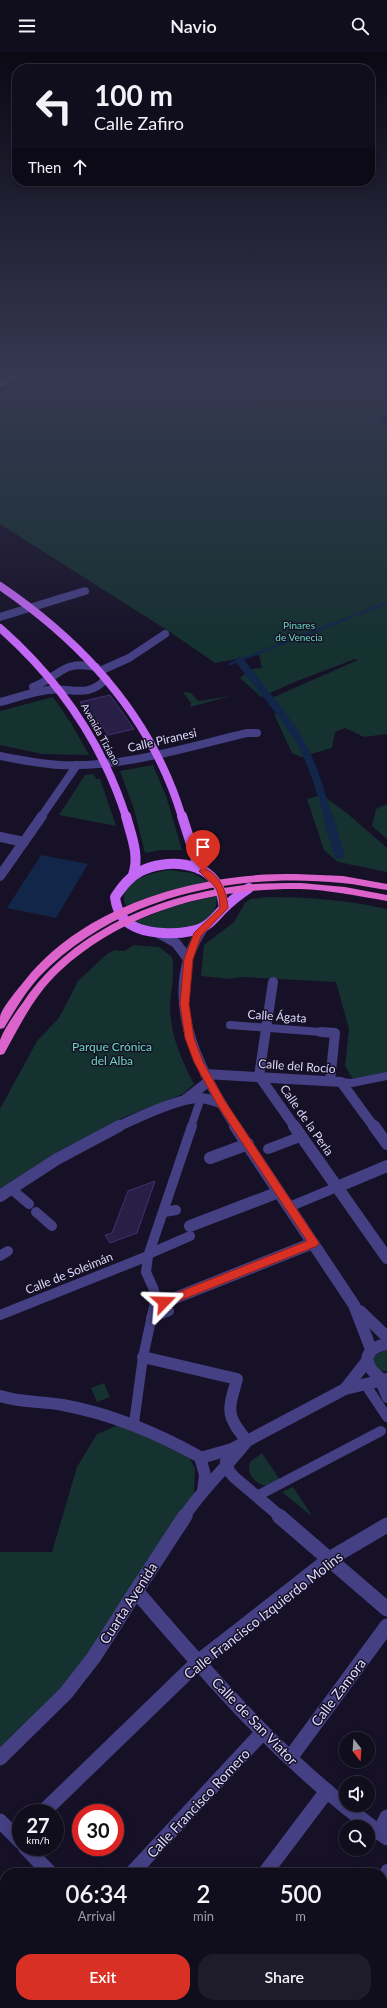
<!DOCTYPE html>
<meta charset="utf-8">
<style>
body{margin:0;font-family:Lato,sans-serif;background:#1e1b2a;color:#f1f3f6;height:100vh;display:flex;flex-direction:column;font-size:15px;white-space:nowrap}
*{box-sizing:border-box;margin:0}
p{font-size:13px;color:#9c9ca4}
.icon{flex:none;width:22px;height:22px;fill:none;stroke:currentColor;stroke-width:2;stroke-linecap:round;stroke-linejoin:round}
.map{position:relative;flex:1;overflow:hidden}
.side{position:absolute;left:0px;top:1816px;width:387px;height:140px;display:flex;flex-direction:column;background:#100d1d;border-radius:16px 16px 0 0;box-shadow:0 2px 10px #0003,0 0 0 1px #302d3b}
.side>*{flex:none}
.banner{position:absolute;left:12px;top:12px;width:363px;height:122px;border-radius:16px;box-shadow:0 2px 10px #0003,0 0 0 1px #302d3b;background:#100d1d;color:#f1f3f6;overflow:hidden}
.needle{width:26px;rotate:163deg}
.buttons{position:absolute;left:339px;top:1680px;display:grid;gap:8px}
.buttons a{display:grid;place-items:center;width:36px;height:36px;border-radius:50%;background:#100d1d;box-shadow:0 2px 10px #0003,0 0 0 1px #302d3b;font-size:20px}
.speed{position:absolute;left:12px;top:1752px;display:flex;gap:8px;font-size:20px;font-weight:700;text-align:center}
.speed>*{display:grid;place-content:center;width:52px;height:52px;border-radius:50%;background:#100d1d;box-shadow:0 2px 10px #0003,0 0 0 1px #302d3b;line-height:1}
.speed small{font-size:10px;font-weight:400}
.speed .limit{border:6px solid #d22;background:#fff;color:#111}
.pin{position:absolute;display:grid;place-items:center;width:34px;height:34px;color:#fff;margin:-41px -17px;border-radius:50% 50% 50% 0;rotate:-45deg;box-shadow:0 0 4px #0007}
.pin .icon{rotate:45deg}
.me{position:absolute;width:44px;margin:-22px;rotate:68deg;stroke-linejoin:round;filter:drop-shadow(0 0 3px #0008)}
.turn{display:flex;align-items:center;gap:14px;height:84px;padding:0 16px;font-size:18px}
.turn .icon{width:52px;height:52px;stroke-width:2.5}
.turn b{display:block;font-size:28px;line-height:34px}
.then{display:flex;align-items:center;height:38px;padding:0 16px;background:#0003;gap:8px;font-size:15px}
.eta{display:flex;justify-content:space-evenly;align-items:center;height:68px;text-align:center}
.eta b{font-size:24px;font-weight:600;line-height:28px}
.primary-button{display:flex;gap:8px;margin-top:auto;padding:8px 16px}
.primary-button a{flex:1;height:46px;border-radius:16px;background:#d93025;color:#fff;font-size:16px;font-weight:600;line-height:46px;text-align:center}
.primary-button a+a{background:#1e1b2a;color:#f1f3f6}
header{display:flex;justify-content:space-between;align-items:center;height:52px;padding:0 16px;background:#100d1d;font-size:18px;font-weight:600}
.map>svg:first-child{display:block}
</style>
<header><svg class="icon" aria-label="menu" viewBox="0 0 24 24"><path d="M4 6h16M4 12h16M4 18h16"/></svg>Navio<svg class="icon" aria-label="search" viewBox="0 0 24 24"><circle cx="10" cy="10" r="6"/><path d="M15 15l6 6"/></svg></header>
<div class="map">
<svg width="387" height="1956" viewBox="0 0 387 1956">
<rect width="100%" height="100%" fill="#161127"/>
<g fill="#153130">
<polygon points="30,323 387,323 387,363 378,367 381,371 387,373 387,682 364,685 345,676 335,680 332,696 301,705 292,701 274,662 282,658 267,648 358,608 355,607 297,629 261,645 240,626 251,617 262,616 259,603 215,611 170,580 0,472 0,341"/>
<polygon points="183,640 191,641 198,649 231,644 190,655 191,651"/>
<polygon points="53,645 71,671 89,703 42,702 0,693 0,659"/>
<polygon points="153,713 166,744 182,798 161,798 145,801 134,757 120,719"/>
<polygon points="94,722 96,727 100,727 116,774 59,763 85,723"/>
<polygon points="322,743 348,762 387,796 387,820 338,810 324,798 307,747"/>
<polygon points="387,752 387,787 372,774 376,757"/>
<path d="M168 818 192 821 209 830 162 841 126 854C115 830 150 821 168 818Z"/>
<path d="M217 844C216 848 217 853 215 856 208 878 178 878 161 876 151 875 143 875 134 870L174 854Z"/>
<path d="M268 845C309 845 347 848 387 857V1020L353 1027 345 1014 349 977 336 930 242 925 230 927 201 924 204 893 234 870 245 851 251 847Z"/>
<path d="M134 893 159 895 172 905C175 921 171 937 170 954 170 982 181 1007 194 1032L183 1042 124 1065 57 1100 0 1137V1057L37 989 59 966 78 929 107 902 115 898 124 899Z"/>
<path d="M387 1298V1319C380 1320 377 1316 373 1311V1306L379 1301Z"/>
<polygon points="104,1331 110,1345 97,1350 91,1336"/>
<polygon points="121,1372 189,1405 195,1417 194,1441 76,1623 0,1698 0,1500 52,1500 77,1415 97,1382"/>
<path d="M262 1401 280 1428 267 1434C256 1433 245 1421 250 1410Z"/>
<polygon points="293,1435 311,1462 310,1463 282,1440"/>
</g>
<polygon fill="#12264a" points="41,803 88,812 56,866 7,856"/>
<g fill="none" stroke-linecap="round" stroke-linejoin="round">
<polyline stroke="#12264a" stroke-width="2.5" points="230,612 387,551"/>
<path stroke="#12264a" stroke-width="8" d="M240 609C261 637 285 663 302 693 314 716 321 740 328 765"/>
<polyline stroke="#12264a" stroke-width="10" points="328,764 339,802"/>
</g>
<g fill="#281f47" stroke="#403271">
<polygon points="110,643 134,677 108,683 98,668 93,669 80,650"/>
<polygon points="155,1129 137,1181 110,1191 105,1183 112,1181 128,1139"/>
</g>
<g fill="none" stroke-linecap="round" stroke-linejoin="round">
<g stroke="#444083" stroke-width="8">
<polyline points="230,973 321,980"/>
<polyline points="341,1030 352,1031 387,1024"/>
<polyline points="191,1075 201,1046"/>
</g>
<g stroke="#444083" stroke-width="10">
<polyline points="268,1097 302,1084"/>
<polyline points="16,1141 29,1152"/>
<polyline points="289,1155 337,1135"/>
<polyline points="36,1160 52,1174"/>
<polyline points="164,1160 176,1158"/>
<polyline points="151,1201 190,1184"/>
<polyline points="0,1204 8,1199"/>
<polyline points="0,1263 148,1204"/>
<polyline points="151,1266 169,1259"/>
<polyline points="383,1328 382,1334 387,1346"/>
<polyline points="369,1338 387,1365"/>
<polyline points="134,1371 143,1305 155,1250 154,1238 146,1220 148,1204 192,1074"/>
<polyline points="257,1444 381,1379"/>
</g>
<g stroke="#444083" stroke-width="12">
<polyline points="382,1828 387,1818"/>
<polyline points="149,1956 153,1951"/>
<polyline points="317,1956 320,1951"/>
</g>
<g stroke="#444083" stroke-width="8">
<polyline points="0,565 85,539"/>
<polyline points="100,619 129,606 165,582"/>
<path d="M0 704C20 708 40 712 60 713 123 716 187 695 247 681H257"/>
<polyline points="41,765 77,713"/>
</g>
<g stroke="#444083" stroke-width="10">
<polyline points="0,785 24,790"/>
<polyline points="0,824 42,764"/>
<polyline points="273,930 259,1024 295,1075"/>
<polyline points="321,980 335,981 330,1029"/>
<polyline points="205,1022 341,1030 374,1075"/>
</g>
<g stroke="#444083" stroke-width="12">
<polyline points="294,1074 387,1206"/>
<polyline points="374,1074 387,1092"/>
<polyline points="210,1106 248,1092"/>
<polyline points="337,1135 387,1114"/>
<polyline points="190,1174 279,1140"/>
<polyline points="165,1250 313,1191"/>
<path d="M143 1305 237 1327C228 1359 225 1362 247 1389"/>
</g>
<g stroke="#444083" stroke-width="15">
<polyline points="0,1706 66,1641 94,1605 136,1539"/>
<polyline points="290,1706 387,1574"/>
<polyline points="42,1761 198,1610 331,1506 387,1473"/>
<polyline points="0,1769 21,1790"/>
<polyline points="379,1781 387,1765"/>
<polyline points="25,1795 50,1821"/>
<polyline points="132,1821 263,1680"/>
<polyline points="265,1821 327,1739"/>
<polyline points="165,1951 170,1956"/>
</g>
<g stroke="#444083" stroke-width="8">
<path d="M33 635C62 624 60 608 96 615"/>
<path d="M0 650C16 646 32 640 48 638 72 635 87 647 106 627"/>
</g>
<g stroke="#444083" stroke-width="10">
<path d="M204 875C158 941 198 1017 236 1075"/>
<polyline points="158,881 176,891 188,907"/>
<polyline points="186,1047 209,1029"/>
<path d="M117 1075C137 1066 180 1045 201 1046 208 1047 216 1049 222 1052"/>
</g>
<g stroke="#444083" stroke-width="12">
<polyline points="235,1074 354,1253 371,1297"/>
<polyline points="0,1144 57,1107 119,1074"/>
<polyline points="360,1259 387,1285"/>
<path d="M383 1328C379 1325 374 1321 371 1317 361 1303 374 1294 387 1292"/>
<polyline points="345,1337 367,1309"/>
<path d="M0 1344C21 1351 42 1349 63 1353 112 1362 157 1381 200 1405H204L232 1397 345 1337 387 1327"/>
<polyline points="200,1405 205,1423 203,1439"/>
<polyline points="226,1409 229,1419 234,1425 281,1465"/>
<path d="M184 1465C202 1437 227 1415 247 1389"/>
</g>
<g stroke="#444083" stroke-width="15">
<path d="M185 1464 136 1539C214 1630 288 1716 387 1786"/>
<polyline points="279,1464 387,1557"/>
</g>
<polyline stroke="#c368f5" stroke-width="6" points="0,332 17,323"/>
<g stroke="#c368f5" stroke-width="8">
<path d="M0 534C84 591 152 666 182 765"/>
<path d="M0 576C59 628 102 690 126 765"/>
</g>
<g stroke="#c368f5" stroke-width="10">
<path d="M126 764C131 783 140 804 133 823"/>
<polyline points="182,764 199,817"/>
<path d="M224 856C223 850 222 843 220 838 208 808 165 807 141 819 129 825 122 835 115 845 116 854 118 860 124 867 139 884 186 885 205 874 212 870 217 863 223 857 231 849 240 842 249 836"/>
</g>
<g fill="#dc62cc" fill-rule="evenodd">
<path d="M296 822 343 824 387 832V838C372 836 357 832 342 831 234 820 118 844 40 924 26 939 15 958 4 976L0 977C0 973 0 968 0 965 2 955 19 936 26 927 79 862 167 832 248 824 264 822 280 822 296 822Z"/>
<path d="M301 831 345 835 387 843V849C358 844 329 838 300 837 213 836 125 859 60 919 35 942 20 973 4 1002L0 1003C0 998 0 992 0 988 5 975 16 960 24 949 76 874 168 840 255 832 270 831 286 831 301 831Z"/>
</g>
</g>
<linearGradient id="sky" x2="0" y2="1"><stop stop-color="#0c0915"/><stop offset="0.54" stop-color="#363852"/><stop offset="1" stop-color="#363852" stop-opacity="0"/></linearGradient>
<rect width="387" height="597" fill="url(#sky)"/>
<path fill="#d93025" stroke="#8d1f18" d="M203 816C220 821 227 841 228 856L201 884 193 907 189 952 194 986 203 1010 225 1049 319 1191 317 1194 164 1255 161 1254 159 1250 161 1247 307 1189 218 1054 194 1010 185 986 180 952 184 907 194 881 220 856C219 832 213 834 199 819Z"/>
<g text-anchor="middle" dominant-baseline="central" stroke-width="3" stroke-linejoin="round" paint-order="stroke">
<g font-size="10" fill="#6ad9bf" stroke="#161127">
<text x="299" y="573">Pinares<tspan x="299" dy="12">de Venecia</tspan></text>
</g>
<g font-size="10" fill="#dfdafd" stroke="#161127">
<text transform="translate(101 682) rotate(61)">Avenida Tiziano</text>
</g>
<g font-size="12" fill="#dfdafd" stroke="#161127">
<text transform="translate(162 688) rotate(-13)">Calle Piranesi</text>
<text transform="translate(277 964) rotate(4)">Calle Ágata</text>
<text transform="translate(297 1014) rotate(4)">Calle del Rocío</text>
<text transform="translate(307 1068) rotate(55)">Calle de la Perla</text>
<text transform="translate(69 1221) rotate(-22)">Calle de Soleimán</text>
</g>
<g font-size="12" fill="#6ad9bf" stroke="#161127">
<text x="112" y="994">Parque Crónica<tspan x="112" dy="14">del Alba</tspan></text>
</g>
<g font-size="14" fill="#dfdafd" stroke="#161127">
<text transform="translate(128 1551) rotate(-57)">Cuarta Avenida</text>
<text transform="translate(263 1563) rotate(-38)">Calle Francisco Izquierdo Molins</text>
<text transform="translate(338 1640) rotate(-53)">Calle Zamora</text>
<text transform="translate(255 1669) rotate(46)">Calle de San Viator</text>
<text transform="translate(198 1751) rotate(-47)">Calle Francisco Romero</text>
</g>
</g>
</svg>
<div class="buttons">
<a><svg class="needle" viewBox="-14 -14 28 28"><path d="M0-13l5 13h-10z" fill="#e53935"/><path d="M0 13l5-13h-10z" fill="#9c9ca4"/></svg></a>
<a><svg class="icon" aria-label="sound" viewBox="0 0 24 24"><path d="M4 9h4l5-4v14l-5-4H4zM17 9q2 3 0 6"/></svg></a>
<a><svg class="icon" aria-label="search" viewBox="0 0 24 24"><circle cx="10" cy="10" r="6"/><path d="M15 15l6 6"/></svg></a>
</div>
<div class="speed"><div>27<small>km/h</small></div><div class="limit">30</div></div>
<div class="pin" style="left:203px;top:819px;background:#d93025"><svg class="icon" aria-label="arrive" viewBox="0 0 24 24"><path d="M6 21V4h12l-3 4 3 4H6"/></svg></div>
<svg class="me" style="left:164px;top:1250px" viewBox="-20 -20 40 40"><path d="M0-17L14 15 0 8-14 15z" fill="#d93025" stroke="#fff" stroke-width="4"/></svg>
<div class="banner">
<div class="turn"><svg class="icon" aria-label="left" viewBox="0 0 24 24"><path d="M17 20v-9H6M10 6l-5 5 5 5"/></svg><div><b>100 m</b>Calle Zafiro</div></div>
<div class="then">Then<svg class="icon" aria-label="ahead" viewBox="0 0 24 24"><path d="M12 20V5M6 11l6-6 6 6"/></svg></div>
</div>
<section class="side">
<div class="eta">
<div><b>06:34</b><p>Arrival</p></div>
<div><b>2</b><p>min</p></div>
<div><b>500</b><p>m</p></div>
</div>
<div class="primary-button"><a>Exit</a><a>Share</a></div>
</section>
</div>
